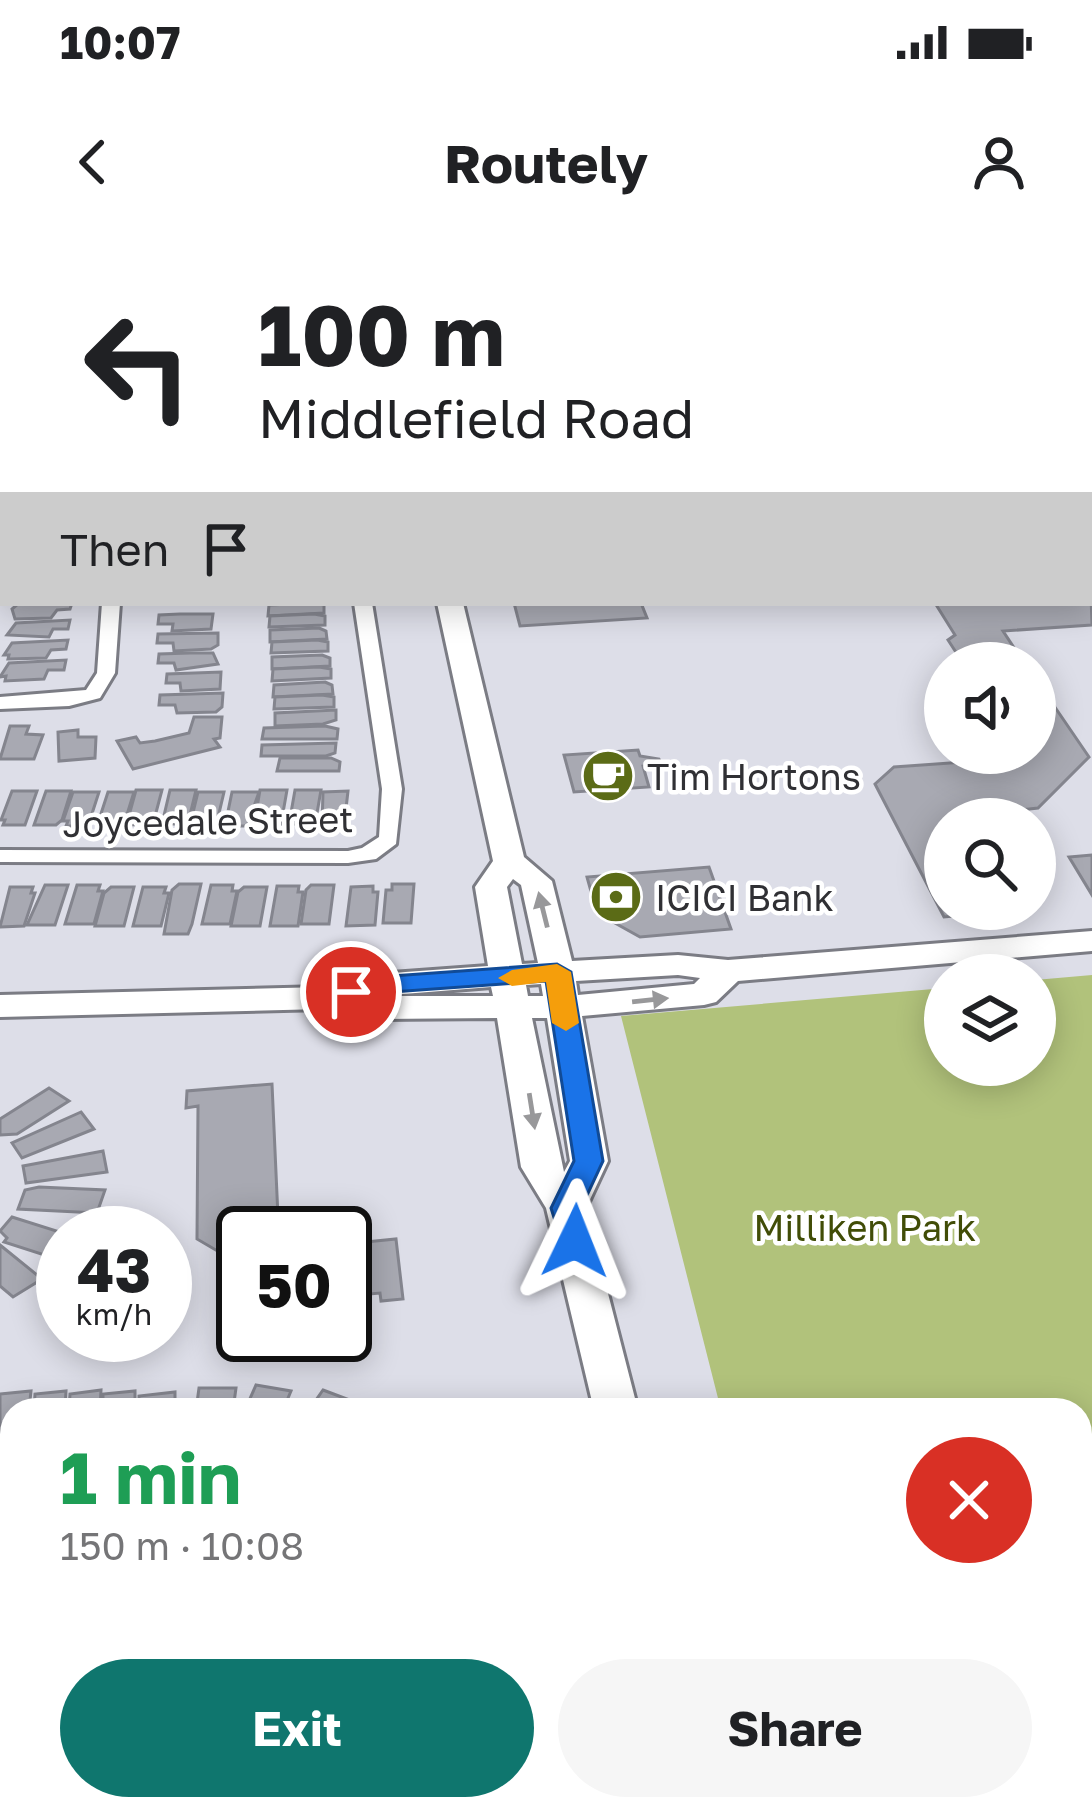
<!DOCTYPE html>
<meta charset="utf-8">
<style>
body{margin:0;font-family:"Golos Text",sans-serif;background:#f6f6f6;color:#202124;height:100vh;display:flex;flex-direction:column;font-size:45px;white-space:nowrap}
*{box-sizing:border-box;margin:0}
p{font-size:39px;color:#757577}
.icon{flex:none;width:66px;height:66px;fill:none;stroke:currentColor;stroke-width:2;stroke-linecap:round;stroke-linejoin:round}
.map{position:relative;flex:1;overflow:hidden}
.drawer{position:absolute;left:0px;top:1158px;width:1092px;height:423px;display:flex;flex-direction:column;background:#fff;border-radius:36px 36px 0 0;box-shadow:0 6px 30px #0003}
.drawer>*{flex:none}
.guide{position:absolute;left:0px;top:0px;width:1092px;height:366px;box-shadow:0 6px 30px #0003;background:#fff;color:#202124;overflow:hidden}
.controls{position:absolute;left:924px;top:402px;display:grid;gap:24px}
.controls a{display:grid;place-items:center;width:132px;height:132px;border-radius:50%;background:#fff;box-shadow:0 6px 30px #0003;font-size:60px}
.speed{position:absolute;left:36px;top:966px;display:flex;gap:24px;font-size:60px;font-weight:700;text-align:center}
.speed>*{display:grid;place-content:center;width:156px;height:156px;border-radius:50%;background:#fff;box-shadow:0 6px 30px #0003;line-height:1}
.speed small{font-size:30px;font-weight:400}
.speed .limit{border:6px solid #111;border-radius:18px;background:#fff;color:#111}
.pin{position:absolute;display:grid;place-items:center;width:102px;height:102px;color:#fff;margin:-51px;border:6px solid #fff;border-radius:50%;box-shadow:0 3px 12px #0007}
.me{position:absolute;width:132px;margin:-66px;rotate:2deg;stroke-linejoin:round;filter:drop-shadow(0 0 9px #0008)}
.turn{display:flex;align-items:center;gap:42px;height:252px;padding:0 60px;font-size:54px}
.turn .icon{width:156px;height:156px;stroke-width:2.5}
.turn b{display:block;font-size:84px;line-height:102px}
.then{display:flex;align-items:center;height:114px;padding:0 60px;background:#0003;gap:24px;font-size:45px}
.round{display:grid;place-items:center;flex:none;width:126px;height:126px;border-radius:63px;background:#f6f6f6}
.headline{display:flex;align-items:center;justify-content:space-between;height:204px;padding:0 60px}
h1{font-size:72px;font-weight:700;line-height:90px;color:#1e9e55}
.action{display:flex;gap:24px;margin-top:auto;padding:24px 60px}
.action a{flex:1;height:138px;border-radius:72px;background:#0f766e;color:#fff;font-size:48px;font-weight:700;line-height:138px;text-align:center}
.action a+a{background:#f6f6f6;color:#202124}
.status{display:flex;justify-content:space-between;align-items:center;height:84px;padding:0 60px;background:#fff;direction:ltr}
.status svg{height:33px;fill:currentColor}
header{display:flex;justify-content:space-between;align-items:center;height:156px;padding:0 60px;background:#fff;font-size:54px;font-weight:700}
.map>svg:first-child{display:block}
</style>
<div class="status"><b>10:07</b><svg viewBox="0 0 49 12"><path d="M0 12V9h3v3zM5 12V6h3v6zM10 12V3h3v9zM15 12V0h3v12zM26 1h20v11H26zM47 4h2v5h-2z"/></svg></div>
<header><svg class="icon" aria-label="back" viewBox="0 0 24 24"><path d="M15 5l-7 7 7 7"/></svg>Routely<svg class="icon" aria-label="person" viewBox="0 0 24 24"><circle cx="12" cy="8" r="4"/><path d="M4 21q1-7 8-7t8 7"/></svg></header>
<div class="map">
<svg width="1092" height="1580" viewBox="0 0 1092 1580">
<rect width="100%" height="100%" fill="#dddee8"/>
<polygon fill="#b1c27b" points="1092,735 1092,1580 825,1580 823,1569 1080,1569 1080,1170 721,1170 621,776 945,748 945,825 1035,825 1035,740"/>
<g fill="#a8a9b2" stroke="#84858e" stroke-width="3">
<polygon points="1089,300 1092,385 1003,391 1024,423 963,423 948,400 955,395 935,363 1089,363"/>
<polygon points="19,363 72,363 70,369 57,370 51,378 15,379 12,369"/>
<polygon points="313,363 324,365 324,373 268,376 269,365"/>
<polygon points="514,363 641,363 647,378 520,386"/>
<polygon points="180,374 213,374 211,389 172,391 173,384 158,384 159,375"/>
<polygon points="314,374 325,376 325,385 269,387 270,376"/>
<polygon points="70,380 68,389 53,389 49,397 7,395 16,383"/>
<polygon points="319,388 326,391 327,399 270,402 270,390"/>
<polygon points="218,393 218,405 211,409 174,411 173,403 157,403 158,394"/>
<polygon points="68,400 66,409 51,410 46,418 8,419 9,415 4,415 12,403"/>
<polygon points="317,400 328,402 328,411 271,413 272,402"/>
<polygon points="190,413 213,413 218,424 176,430 174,423 158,423 159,414"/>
<polygon points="322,415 330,418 330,426 272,429 272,417"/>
<polygon points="66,420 64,430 48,430 44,439 5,441 6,436 0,437 9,423"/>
<polygon points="319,427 331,429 331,438 272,441 273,429"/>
<polygon points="221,432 220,449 181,451 180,443 166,443 167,434"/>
<polygon points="1035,438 1089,517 1038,568 945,579 945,669 1013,671 944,677 875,544 894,527 992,520 999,513 1035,513"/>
<polygon points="325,442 332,445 333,454 273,457 274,445"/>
<polygon points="223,453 222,467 216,472 177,473 175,465 159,465 160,455"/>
<polygon points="322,455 334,457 334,467 274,469 275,457"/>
<polygon points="336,470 336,480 323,484 275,486 275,473"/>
<polygon points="194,477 222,477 220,498 214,499 220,507 133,529 117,501 136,497 140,503 155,501 189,493"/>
<polygon points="10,486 29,486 26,494 43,495 34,519 0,519"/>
<polygon points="325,486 338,489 337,499 262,499 264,488"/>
<polygon points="78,490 78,497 96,497 95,518 59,521 58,492"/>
<polygon points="336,503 335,513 326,516 261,516 262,505"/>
<polygon points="638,510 640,516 659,519 661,524 643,526 649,547 574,552 564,515"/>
<polygon points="280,518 331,518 340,522 339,531 277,531"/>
<polygon points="136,550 162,550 153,584 130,585 132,579 128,579"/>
<polygon points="170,550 196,550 189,579 183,584 162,584"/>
<polygon points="260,550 287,550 281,584 258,584 255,579"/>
<polygon points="295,550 321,550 316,579 311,584 289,584"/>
<polygon points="12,551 37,551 25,585 3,585 5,580 1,580"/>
<polygon points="46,551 71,551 62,580 56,585 34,585"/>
<polygon points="348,551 344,586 322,586 323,552"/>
<polygon points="73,552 99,552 88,586 66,586 68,581 63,581"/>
<polygon points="108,552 134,552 125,581 119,586 97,586"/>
<polygon points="198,552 224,552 216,586 194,586 195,581 191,581"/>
<polygon points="232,552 259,552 247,586 225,586"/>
<polygon points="1092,615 1092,655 1069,617"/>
<polygon points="709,627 731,689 640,697 597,673 587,637"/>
<polygon points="179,644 201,644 192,684 188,694 164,694 172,650"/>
<polygon points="392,644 414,644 411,683 383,683 386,650 392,650"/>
<polygon points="45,645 68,645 55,685 27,685"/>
<polygon points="77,645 100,645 98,651 103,651 94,684 65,684"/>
<polygon points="211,645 233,645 232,651 237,651 230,684 202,684"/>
<polygon points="311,645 334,645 329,684 301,684 306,650"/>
<polygon points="277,646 299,646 298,652 303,652 298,686 270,686"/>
<polygon points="373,646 373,652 378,652 375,685 346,686 351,647"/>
<polygon points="10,647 33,647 31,653 35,653 24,686 0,687"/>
<polygon points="111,647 134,647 124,686 95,686 104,653"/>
<polygon points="143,647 166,647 164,653 169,653 161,686 133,686"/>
<polygon points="244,647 267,647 260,686 231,686 238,652"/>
<polygon points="272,844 278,977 307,993 243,993 243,1026 197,999 198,866 186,868 187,851"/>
<polygon points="49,848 69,861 17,894 0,895 0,879"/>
<polygon points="81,872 94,889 22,918 12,903"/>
<polygon points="103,911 107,932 26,943 23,926"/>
<polygon points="39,947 105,950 97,973 18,969 25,950"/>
<polygon points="12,977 63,993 63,1021 4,1002 7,998 0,991"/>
<polygon points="396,999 403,1059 381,1061 380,1053 345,1056 345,1004"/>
<polygon points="0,1005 42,1039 13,1057 0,1046"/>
<polygon points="256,1145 291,1151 283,1170 245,1170"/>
<polygon points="199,1148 236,1148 233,1170 196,1170"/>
<polygon points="101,1150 100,1170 69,1170 70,1154"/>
<polygon points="323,1150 355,1162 350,1170 309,1170"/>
<polygon points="31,1151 29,1170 12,1170 12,1222 0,1223 0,1154"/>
<polygon points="66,1151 65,1170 34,1170 35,1154"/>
<polygon points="135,1151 135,1170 103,1170 103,1154"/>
<polygon points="175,1152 175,1170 139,1170 139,1156"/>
<polygon points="12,1357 12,1442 0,1444 0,1359"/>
<polygon points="70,1569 156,1569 69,1580"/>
<polygon points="474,1569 475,1580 366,1580 366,1573 384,1569"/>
</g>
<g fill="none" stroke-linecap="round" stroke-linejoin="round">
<g stroke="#7b7c84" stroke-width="6">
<g id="street">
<polygon points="793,0 857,0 790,3"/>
<rect x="0" y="38" width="3" height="8"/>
<rect x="0" y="212" width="3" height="10"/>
<rect x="0" y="306" width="3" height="10"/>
<polygon points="102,363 120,363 115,433 100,458 69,466 0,469 0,457 86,450 97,433"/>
<polygon points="354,363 372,363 402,549 396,604 376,619 348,623 0,622 0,610 348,611 362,608 379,597 382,549"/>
<rect x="0" y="1277" width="12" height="26"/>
<rect x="250" y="1569" width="36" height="11"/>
</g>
</g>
<g stroke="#7b7c84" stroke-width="6">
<g id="secondary">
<polygon points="377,0 395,0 396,3 378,3"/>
<path d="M437 363H463L524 617 552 641 572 721 678 715 728 720 1092 691V711L738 741 716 762 704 765 582 776 608 921 586 968 638 1170H594L546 968 521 927 497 778 379 779 323 769 0 777V755L323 747 378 734 488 726 475 647 493 621ZM513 639 521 645 538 723 522 724 507 647ZM678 735 700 738 694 744 578 755 576 741ZM541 744 543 756H528L526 745ZM491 747 493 756H375H378ZM532 778H547L570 921 564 932Z"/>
<polygon points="678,1569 732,1569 735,1580 681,1580"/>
</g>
</g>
<use href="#street" fill="#fff" fill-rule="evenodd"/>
<use href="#secondary" fill="#fff" fill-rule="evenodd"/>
</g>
<defs><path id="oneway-solid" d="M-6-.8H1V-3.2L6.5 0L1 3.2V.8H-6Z" transform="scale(3)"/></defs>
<g fill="#98989a">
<use href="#oneway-solid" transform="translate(543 670) rotate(-104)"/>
<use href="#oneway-solid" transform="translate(650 760) rotate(-6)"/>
<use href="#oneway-solid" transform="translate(532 871) rotate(81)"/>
</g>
<polygon fill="#1a73e8" stroke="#114b97" stroke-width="3" points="557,724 571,732 603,921 581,968 591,1001 586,1009 564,1009 551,968 574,921 546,741 378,753 351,760 338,752 342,746 378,737"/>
<polygon fill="#f59e0b" points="557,724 571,732 579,783 566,791 552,783 546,742 512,746 498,738 512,730"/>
<defs>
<g id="cafe-disc" transform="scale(2.7)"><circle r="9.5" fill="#5b6b16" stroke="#fff"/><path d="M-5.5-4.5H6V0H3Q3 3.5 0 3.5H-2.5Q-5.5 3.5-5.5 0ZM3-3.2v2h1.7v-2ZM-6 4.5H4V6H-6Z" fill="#fff"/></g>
<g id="bank-disc" transform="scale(2.7)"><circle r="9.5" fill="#5b6b16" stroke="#fff"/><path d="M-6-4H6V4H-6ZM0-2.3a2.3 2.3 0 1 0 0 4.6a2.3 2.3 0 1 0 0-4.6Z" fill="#fff"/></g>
</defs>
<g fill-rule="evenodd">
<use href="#cafe-disc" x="608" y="536"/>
<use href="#bank-disc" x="616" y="657"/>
</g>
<g text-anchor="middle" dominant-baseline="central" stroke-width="9" stroke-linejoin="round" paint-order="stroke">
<g font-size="36" fill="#303034" stroke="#fff" text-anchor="start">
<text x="647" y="536">Tim Hortons</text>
<text x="655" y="657">ICICI Bank</text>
</g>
<g font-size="36" fill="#303034" stroke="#fff">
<text transform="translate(208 581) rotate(-1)">Joycedale Street</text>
</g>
<g font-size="36" fill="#414d07" stroke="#fff">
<text x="865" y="987">Milliken Park</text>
</g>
</g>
</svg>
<div class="controls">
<a><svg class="icon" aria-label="sound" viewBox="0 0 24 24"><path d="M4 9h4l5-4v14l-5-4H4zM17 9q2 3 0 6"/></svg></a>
<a><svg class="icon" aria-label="search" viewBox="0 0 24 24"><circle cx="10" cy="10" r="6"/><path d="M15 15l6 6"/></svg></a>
<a><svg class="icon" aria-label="layers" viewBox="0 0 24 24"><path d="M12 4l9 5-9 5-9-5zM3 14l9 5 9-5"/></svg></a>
</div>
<div class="speed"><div>43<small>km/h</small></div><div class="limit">50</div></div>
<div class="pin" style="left:351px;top:752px;background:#d93025"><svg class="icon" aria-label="arrive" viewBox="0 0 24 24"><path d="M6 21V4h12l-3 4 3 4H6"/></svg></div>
<svg class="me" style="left:575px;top:1001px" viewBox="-20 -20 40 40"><path d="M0-17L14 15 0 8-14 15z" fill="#1a73e8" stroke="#fff" stroke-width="4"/></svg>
<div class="guide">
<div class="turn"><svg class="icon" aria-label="left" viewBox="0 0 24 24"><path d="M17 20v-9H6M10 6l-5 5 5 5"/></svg><div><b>100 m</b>Middlefield Road</div></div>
<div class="then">Then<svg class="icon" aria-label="arrive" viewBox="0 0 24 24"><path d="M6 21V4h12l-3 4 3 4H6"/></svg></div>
</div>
<section class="drawer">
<div class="headline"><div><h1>1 min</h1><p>150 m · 10:08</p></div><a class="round" style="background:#d93025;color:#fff"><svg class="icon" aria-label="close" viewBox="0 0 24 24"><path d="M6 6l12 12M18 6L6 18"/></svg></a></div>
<div class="action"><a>Exit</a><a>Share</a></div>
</section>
</div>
